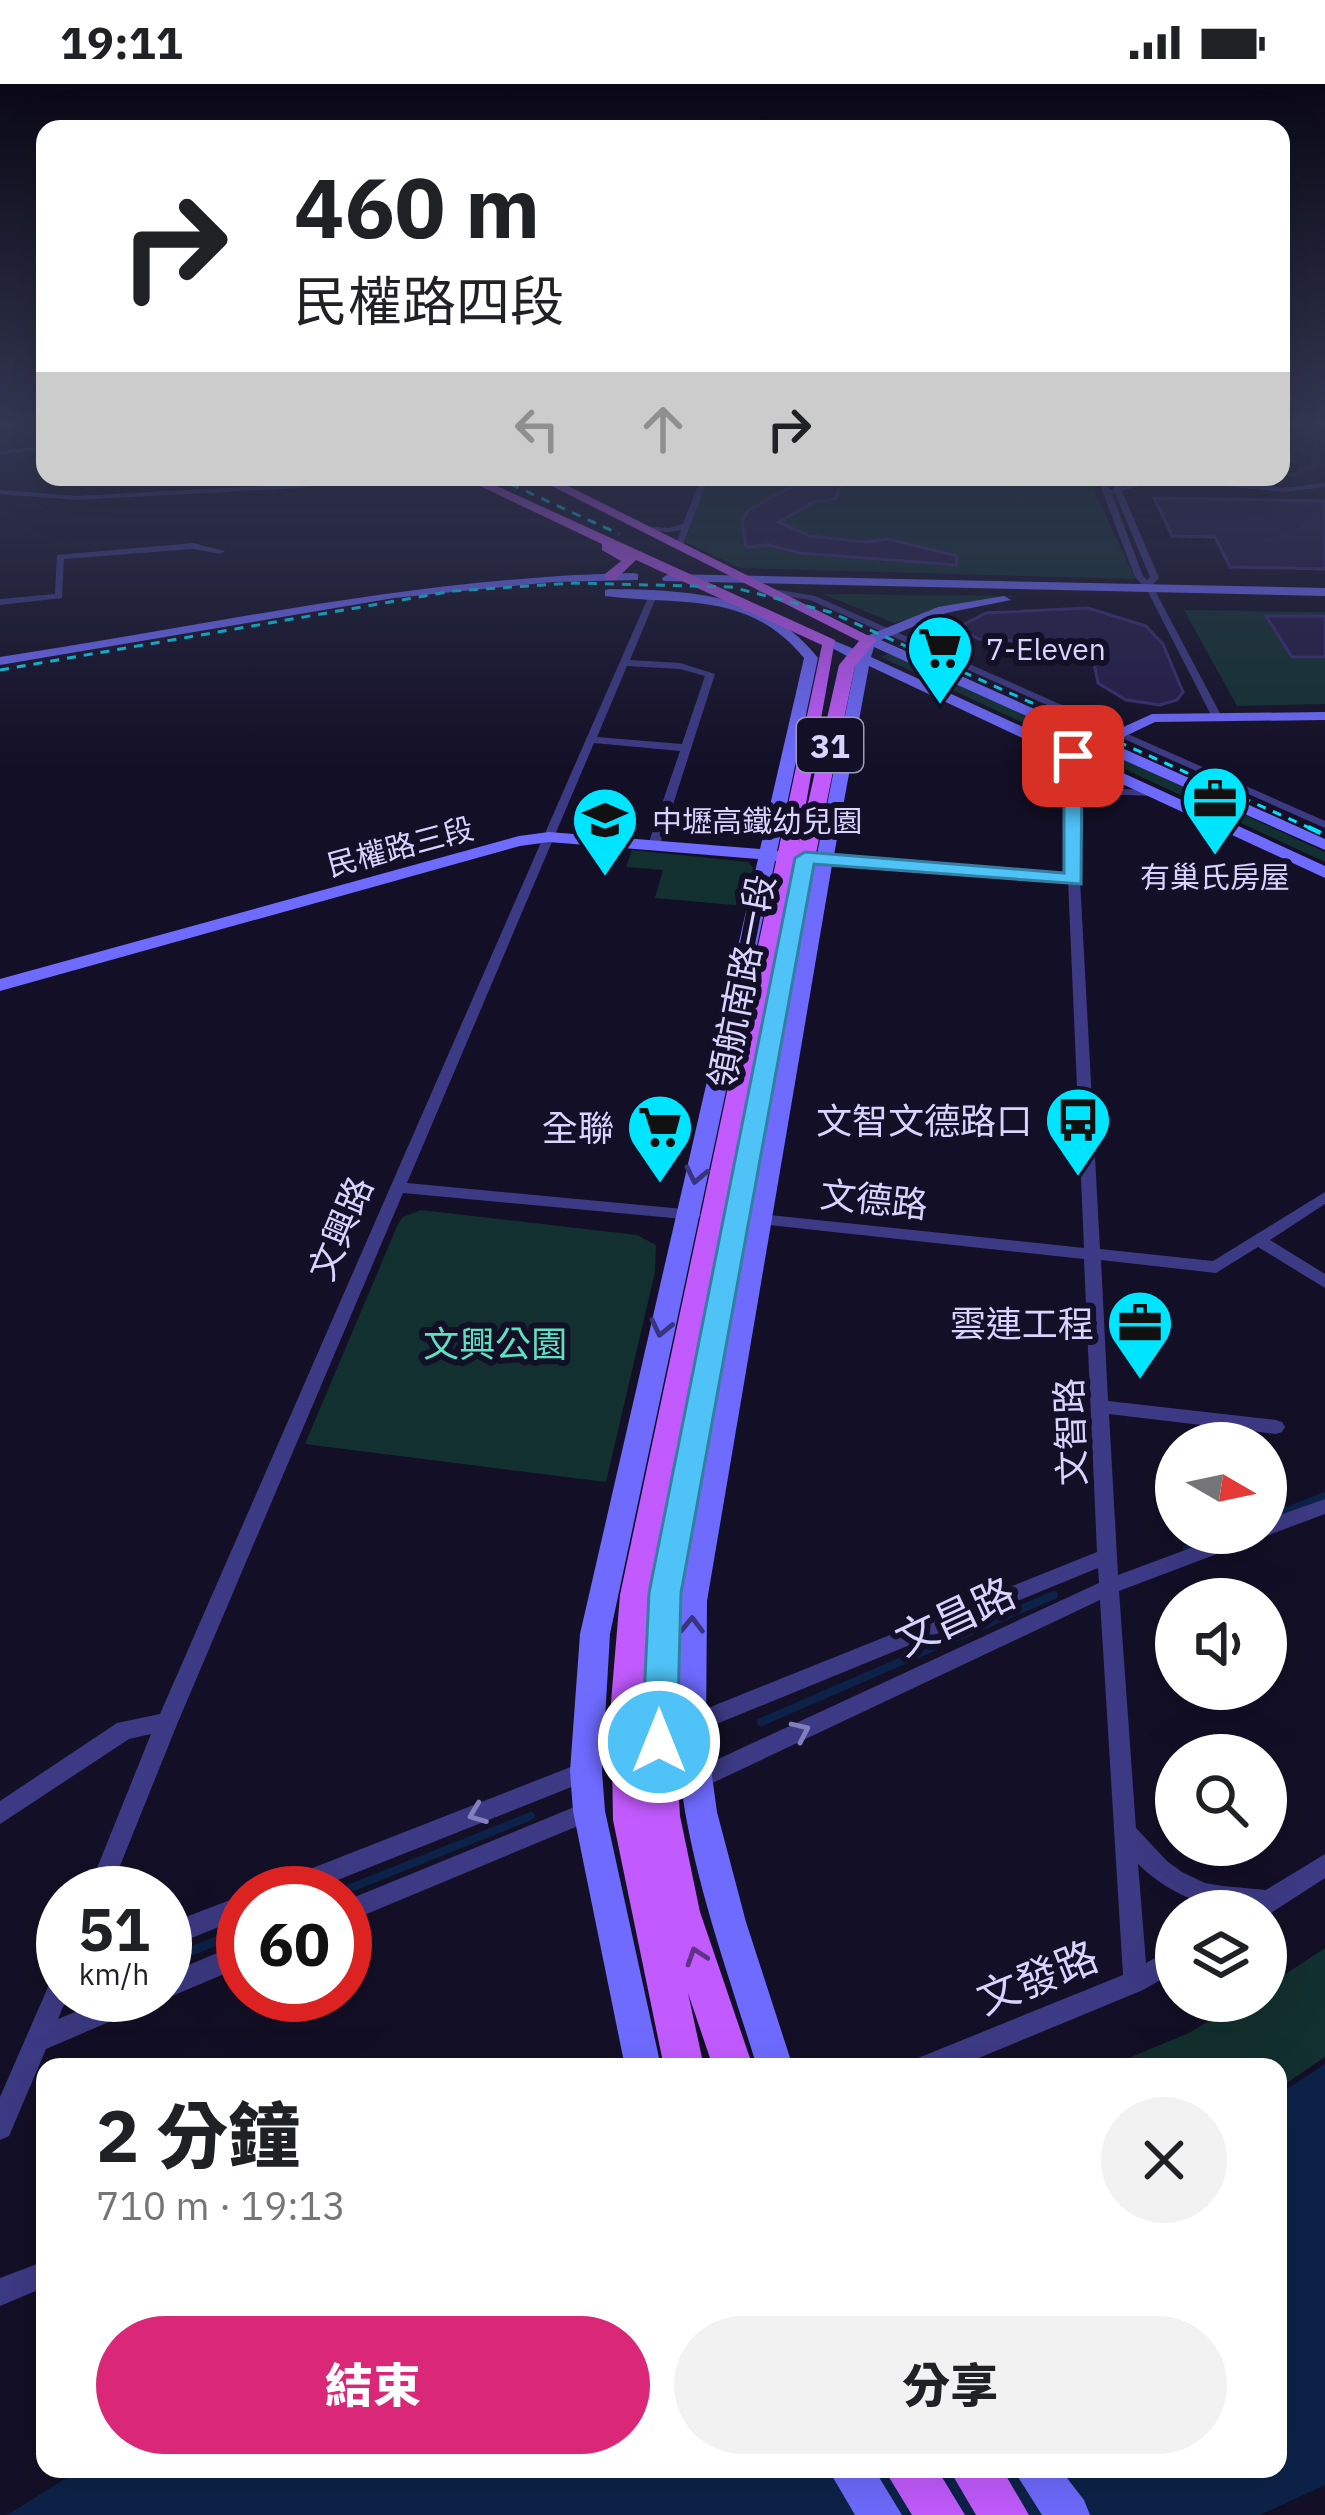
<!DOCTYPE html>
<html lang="zh-TW">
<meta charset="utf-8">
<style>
body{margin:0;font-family:"IBM Plex Sans","Noto Sans TC",sans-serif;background:#f2f2f2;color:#202124;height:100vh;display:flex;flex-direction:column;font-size:45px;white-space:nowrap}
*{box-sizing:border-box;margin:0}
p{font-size:39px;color:#757577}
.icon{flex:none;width:66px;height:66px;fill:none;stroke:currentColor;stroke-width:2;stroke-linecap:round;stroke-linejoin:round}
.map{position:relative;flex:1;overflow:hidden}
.drawer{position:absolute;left:36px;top:1974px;width:1251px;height:420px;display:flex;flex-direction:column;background:#fff;border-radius:24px;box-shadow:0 12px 48px #0002}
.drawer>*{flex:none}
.guide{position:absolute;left:36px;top:36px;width:1254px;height:366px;border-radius:24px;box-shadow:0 12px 48px #0002;background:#fff;color:#202124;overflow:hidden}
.needle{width:78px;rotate:99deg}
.fabs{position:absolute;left:1155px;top:1338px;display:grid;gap:24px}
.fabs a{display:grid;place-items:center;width:132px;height:132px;border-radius:50%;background:#fff;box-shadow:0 12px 48px #0002;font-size:60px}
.speed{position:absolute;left:36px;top:1782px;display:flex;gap:24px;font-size:60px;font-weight:700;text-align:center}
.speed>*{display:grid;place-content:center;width:156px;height:156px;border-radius:50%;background:#fff;box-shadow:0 12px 48px #0002;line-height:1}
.speed small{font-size:30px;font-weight:400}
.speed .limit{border:18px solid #d22;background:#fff;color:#111}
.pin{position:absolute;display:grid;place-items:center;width:102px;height:102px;color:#fff;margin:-51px;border-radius:24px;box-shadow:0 6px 18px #0006}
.me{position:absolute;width:132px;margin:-66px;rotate:0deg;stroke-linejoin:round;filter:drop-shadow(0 0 9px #0008)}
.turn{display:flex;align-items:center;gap:42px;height:252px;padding:0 60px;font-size:54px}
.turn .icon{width:156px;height:156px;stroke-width:2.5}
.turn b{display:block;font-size:84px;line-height:102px}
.lanes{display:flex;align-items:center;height:114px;padding:0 60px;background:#0003;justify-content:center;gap:60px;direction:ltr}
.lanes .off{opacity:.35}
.round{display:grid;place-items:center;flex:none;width:126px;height:126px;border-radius:63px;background:#f2f2f2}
.summary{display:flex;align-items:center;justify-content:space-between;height:204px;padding:0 60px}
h1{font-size:72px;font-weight:800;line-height:90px}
.button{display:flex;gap:24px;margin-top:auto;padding:24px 60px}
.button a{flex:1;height:138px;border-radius:72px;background:#db2777;color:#fff;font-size:48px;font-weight:800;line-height:138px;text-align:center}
.button a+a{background:#f2f2f2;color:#202124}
.status{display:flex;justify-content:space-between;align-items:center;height:84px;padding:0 60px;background:#fff;direction:ltr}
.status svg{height:33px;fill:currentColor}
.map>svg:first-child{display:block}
</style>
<div class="status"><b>19:11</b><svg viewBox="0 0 49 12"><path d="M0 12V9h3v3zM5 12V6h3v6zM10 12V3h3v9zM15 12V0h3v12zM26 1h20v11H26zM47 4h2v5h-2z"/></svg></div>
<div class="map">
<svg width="1325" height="2431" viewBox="0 0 1325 2431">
<rect width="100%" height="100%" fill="#130f26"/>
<g fill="#12302f">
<polygon points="708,393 1094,393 1096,410 1135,495 740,484 685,458"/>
<polygon points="823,510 1021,512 969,518 894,539"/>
<polygon points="1184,526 1325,528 1325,620 1237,622"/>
<polygon points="890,569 1077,655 1069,660 881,573"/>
<polygon points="1112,670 1325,768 1325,778 1105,676"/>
<polygon points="632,766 748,778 753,784 745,822 655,814 663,786 626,783"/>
<polygon points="421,1126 637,1151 656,1161 655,1188 606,1398 305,1360 398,1140 403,1133"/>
<polygon points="1325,1864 1325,1973 1278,2005 1278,1983 1107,1983 1189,1949 1242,1917 1266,1917 1266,1903"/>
</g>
<polygon fill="#0c2248" points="1325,1980 1325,2401 1260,2431 7,2431 81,2385 1278,2385 1278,2011"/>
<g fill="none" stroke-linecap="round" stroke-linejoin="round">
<polyline stroke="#0c2248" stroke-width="3" points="1236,393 1294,391 1325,375"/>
<g stroke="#0c2248" stroke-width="8">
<polyline points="1266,1435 1325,1412"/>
<polyline points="1187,1465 1229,1449"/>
<polyline points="761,1638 1054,1511"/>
<polyline points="338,1809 531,1732"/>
<polyline points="229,1852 243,1847"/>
</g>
<polyline stroke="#0c2248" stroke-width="9" points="165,1877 237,1849"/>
</g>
<g fill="#241b47" stroke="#3b2d73" stroke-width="3">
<polygon points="823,393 845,393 835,415 814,418 779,438 809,452 867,458 888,455 957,472 956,481 800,469 769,461 746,463 742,436 749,426 787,405"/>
<polygon points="1154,414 1325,417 1325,485 1230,483 1215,453 1172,452"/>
<polygon points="1088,524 1146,542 1163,560 1183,608 1177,616 1160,621 1126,616 1098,599 1093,575 1037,558 979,555 957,544 986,529"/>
<polygon points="1266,532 1325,532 1325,573 1292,573"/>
</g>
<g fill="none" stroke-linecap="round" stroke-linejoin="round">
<g fill="#3d3a85" fill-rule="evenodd">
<polygon points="45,361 45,365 0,371 0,367"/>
<polygon points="349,393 370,393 300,404 77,416 0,410 0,406 77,412 300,400"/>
<polygon points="701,393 709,393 681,466 674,464 681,446 669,448 639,446 642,442 669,444 683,440"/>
<path d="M1097 393H1105L1110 406 1114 405 1113 393H1121L1122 403 1142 397 1170 396 1162 393H1187L1283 404 1325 399V403L1283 408 1178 397 1175 400 1143 401 1122 407 1159 494 1152 501 1222 633 1221 635 1212 633 1147 506 1135 493ZM1112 410H1115L1150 493 1147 496 1143 492Z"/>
<polygon points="193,459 225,467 221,470 193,465 64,475 62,514 0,521 0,515 55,510 57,471"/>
<polygon points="762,503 815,512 1325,737 1325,744 810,516 759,508 758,506"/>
<path d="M654 506 658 509 630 576 680 579 715 590 660 761 654 764 648 761 680 667 594 659 407 1099 694 1126 702 1131 694 1136 403 1109 178 1638 109 1809H87L151 1650 129 1655 0 1740V1717L117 1639 160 1630 650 509ZM627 582 680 585 705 592 682 660 597 653Z"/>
<polygon points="1095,704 1153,706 1159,709 1153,712 1097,710 1074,720 1068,717"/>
<path d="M1074 792 1080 796 1100 1165 1213 1177 1325 1108V1120L1270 1156 1325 1190V1204L1258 1163 1216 1189 1101 1176 1108 1317 1276 1336 1282 1338 1285 1343 1282 1348 1276 1350 1109 1330 1118 1491 1231 1449H1266V1436L1325 1415V1430L1266 1452 1261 1450 1259 1454 1119 1507 1136 1744 1167 1777 1182 1788 1205 1799 1223 1802 1266 1806 1325 1770V1794L1266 1832V1827C1216 1827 1175 1816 1138 1780L1146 1879 1176 1862V1887L1143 1906 957 1983H915L918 1974 1123 1891 1100 1516 704 1703 696 1706 688 1703 685 1696 688 1689 1099 1499 1098 1484 697 1648 690 1650 683 1648 679 1641 683 1634 1097 1468 1084 1175 750 1139 742 1134 750 1129 1084 1164 1068 796Z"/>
<polygon points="586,1677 594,1680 597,1687 594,1694 305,1809 266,1809 269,1801"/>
<polygon points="589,1717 597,1720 600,1727 597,1734 345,1839 345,1817"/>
<polygon points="243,1811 243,1833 165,1865 165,1841"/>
<polygon points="243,1858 243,1882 165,1915 157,1912 153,1919 46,1965 9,2052 0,2056 0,2013 55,1887 63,1883 63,1911 68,1911 58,1935 116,1911 165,1911 165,1891"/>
<polygon points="45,2177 45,2203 0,2222 0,2194"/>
</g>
<g fill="#6f6bff" fill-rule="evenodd">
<path d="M633 489 638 490V496L553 498 394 514 0 581V573C211 541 418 493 633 489Z"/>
<polygon points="668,490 1325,504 1325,512 663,497 662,494"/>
<path d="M610 505C687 506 767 509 818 574L777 767 817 770 856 577 823 559 830 555 859 567 864 553 938 523 1004 512 1011 516 946 529 881 556 1099 654 1152 630 1325 628V636L1155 638 1111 659 1325 755V766L1099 665 1086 666V659L874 563 871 573 1325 782V794L1081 681 1080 800 832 781 707 1517 706 1648 717 1728 746 1838 793 1983H757C727 1885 690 1787 679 1685 672 1629 676 1573 679 1517L815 780 775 777 610 1550 602 1687 605 1727 661 1983H625L573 1727 570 1687 580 1550 758 775 549 758 520 762 0 907V895L519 752 549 748 760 765 804 574C748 506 683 522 605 512V506ZM869 582 1065 674V790L834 771Z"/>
<polygon points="828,2385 874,2385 902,2431 855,2431"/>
<polygon points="1013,2385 1060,2385 1084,2416 1090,2431 1042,2431"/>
</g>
<g fill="#c25bff" fill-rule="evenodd">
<polygon points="461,393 477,393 835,556 799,759 839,581 859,557 534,393 550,393 877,556 855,582 815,774 681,1509 675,1648 680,1732 700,1828 753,1983 713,1983 688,1909 704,1983 664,1983 613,1736 611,1618 620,1511 822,561 636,476 615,496 605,496 605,490 621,477 602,466 602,460"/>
<polygon points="884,2385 937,2385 965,2431 912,2431"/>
<polygon points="949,2385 1002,2385 1029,2431 976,2431"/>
</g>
<g stroke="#00e5ff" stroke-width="3" stroke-dasharray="9 8" stroke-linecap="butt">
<polyline points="495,393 619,450"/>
<polyline points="0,586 453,507 574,499 731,503 830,528 1314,746"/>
</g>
<polyline stroke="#00e5ff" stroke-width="4.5" stroke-dasharray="14 12" stroke-linecap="butt" points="1308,743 1325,751"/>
</g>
<defs><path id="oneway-chevron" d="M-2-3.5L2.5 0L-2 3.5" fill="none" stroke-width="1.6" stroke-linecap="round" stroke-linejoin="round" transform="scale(3)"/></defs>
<g stroke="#38347d">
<use href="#oneway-chevron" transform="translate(696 1091) rotate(102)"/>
<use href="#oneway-chevron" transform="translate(661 1244) rotate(103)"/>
<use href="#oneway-chevron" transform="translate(692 1541) rotate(-89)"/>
</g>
<g stroke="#837fbc">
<use href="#oneway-chevron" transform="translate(801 1647) rotate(-25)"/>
<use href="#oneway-chevron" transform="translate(477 1730) rotate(159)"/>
</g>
<use stroke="#623188" href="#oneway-chevron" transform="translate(696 1872) rotate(-109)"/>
<linearGradient id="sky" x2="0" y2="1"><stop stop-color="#0a0815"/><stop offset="0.5" stop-color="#333752"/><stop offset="1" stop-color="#333752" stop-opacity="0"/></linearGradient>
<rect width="1325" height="681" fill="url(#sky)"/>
<polygon fill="#4fc3f7" stroke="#337fa1" stroke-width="3" points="1073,667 1082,672 1081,800 814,780 681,1509 677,1658 672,1669 659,1674 647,1669 642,1658 649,1509 795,774 805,768 1064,789 1064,672"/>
<defs>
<g id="supermarket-pin" transform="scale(3.45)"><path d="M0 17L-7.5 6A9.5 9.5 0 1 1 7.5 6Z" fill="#00e5ff" stroke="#130f26"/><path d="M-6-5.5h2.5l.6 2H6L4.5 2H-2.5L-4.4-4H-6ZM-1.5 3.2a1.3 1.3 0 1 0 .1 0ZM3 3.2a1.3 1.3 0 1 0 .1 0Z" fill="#111"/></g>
<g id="office-pin" transform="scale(3.45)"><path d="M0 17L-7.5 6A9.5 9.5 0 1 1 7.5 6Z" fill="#00e5ff" stroke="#130f26"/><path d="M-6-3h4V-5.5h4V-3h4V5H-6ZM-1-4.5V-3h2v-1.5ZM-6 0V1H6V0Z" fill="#111"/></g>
<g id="school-pin" transform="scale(3.45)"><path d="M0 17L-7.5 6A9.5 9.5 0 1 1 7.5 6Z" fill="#00e5ff" stroke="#130f26"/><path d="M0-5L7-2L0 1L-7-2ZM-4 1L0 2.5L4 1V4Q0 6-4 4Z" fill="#111"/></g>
<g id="bus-pin" transform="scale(3.45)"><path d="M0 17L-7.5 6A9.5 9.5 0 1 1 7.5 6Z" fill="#00e5ff" stroke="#130f26"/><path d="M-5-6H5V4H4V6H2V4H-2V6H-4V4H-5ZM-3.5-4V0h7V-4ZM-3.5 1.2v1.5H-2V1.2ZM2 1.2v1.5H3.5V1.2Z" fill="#111"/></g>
</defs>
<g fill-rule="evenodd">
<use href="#supermarket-pin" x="940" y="564"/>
<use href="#office-pin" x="1215" y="715"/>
<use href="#school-pin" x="605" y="736"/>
<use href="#bus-pin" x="1078" y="1036"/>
<use href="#supermarket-pin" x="660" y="1043"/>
<use href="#office-pin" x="1140" y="1239"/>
</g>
<g text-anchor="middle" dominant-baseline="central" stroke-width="12" stroke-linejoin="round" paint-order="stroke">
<g font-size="30" fill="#d9d4ff" stroke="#130f26" text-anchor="start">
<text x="986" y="564">7-Eleven</text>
<text x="652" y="736">中壢高鐵幼兒園</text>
<text x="1215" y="792" text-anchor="middle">有巢氏房屋</text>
</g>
<g font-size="30" fill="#d9d4ff" stroke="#130f26">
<text transform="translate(400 762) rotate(-15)">民權路三段</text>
</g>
<rect fill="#130f26" stroke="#9e99be" stroke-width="3" x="797" y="634" width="66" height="54" rx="9"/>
<g font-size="33" font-weight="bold" fill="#d9d4ff">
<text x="830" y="661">31</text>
</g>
<g font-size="36" fill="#d9d4ff" stroke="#130f26">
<text transform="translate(741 897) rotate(-79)">領航南路一段</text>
<text transform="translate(874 1115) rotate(6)">文德路</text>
<text transform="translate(340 1144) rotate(-67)">文興路</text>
<text transform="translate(1070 1348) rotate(-92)">文智路</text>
</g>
<g font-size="36" fill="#d9d4ff" stroke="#130f26" text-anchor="end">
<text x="1032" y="1036">文智文德路口</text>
<text x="614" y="1043">全聯</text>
<text x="1094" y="1239">雲連工程</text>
</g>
<g font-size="36" fill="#5fe0c0" stroke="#130f26">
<text x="495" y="1259">文興公園</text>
</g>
<g font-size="42" fill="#d9d4ff" stroke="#130f26">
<text transform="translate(955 1532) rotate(-25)">文昌路</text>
<text transform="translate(1037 1893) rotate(-22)">文發路</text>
</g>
</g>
</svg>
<div class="fabs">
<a><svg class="needle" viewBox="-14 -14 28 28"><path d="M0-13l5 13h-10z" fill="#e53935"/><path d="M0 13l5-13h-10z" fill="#757577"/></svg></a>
<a><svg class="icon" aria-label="sound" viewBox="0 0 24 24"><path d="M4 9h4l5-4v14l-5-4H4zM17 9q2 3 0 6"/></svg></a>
<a><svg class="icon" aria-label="search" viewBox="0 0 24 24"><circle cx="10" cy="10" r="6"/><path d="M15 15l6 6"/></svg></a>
<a><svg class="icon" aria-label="layers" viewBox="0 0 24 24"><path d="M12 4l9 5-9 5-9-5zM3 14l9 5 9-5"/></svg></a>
</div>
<div class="speed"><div>51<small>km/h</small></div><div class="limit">60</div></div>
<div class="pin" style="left:1073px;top:672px;background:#d93025"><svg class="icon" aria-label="arrive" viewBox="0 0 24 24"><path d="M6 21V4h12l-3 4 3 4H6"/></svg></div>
<svg class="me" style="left:659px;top:1658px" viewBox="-20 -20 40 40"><circle r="17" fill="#4fc3f7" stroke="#fff" stroke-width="3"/><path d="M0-11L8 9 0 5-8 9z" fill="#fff"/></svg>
<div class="guide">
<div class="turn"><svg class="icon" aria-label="right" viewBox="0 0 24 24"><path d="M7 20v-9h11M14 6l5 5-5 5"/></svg><div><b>460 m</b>民權路四段</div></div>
<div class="lanes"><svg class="icon off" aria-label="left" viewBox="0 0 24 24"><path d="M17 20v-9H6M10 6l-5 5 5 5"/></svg><svg class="icon off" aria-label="ahead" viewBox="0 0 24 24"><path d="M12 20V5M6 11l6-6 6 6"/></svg><svg class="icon" aria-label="right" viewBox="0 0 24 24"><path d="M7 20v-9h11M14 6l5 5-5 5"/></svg></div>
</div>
<section class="drawer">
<div class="summary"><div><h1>2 分鐘</h1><p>710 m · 19:13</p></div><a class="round"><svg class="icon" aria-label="close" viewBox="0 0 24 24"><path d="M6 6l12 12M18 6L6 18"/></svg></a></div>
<div class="button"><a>結束</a><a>分享</a></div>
</section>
</div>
